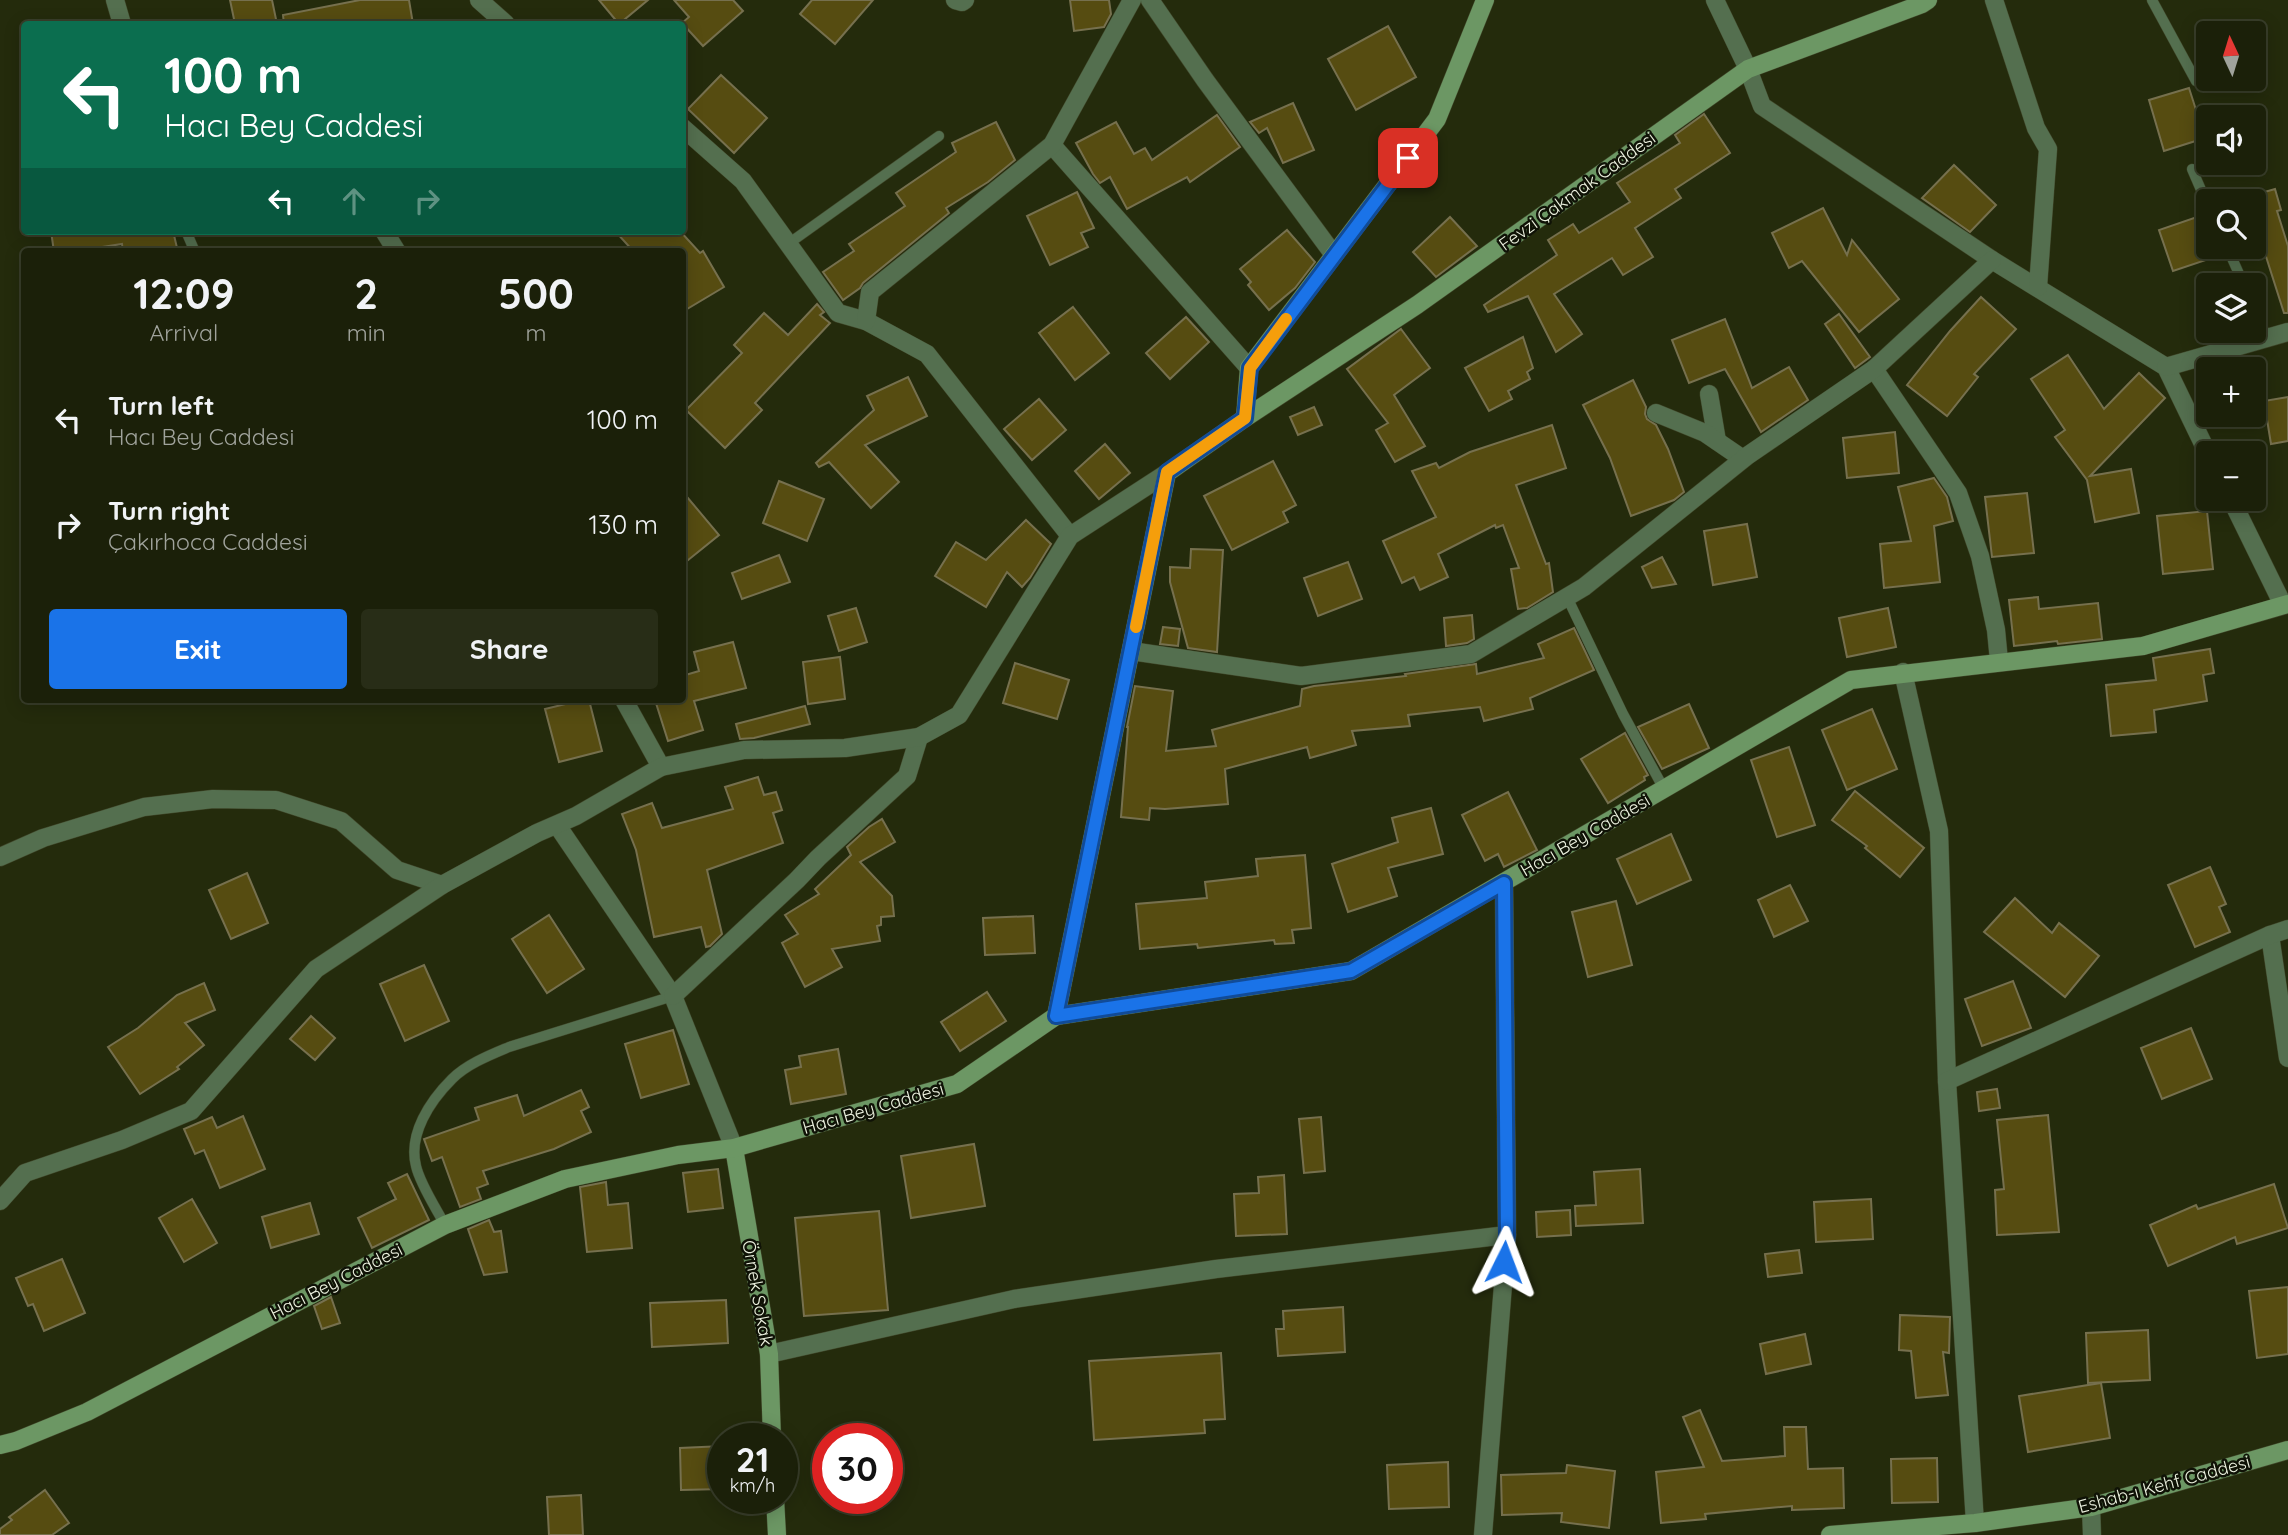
<!DOCTYPE html>
<meta charset="utf-8">
<style>
body{margin:0;font-family:Quicksand,sans-serif;background:#282d17;color:#f1f3f6;height:100vh;display:flex;flex-direction:column;font-size:26px;white-space:nowrap}
*{box-sizing:border-box;margin:0}
p{font-size:23px;color:#a0a39c}
.icon{flex:none;width:38px;height:38px;fill:none;stroke:currentColor;stroke-width:2;stroke-linecap:round;stroke-linejoin:round}
.map{position:relative;flex:1;overflow:hidden}
.drawer{position:absolute;left:21px;top:248px;width:665px;height:455px;display:flex;flex-direction:column;background:#1b2009;border-radius:7px;box-shadow:0 4px 18px #0003,0 0 0 2px #393e2a}
.drawer>*{flex:none}
.top-card{position:absolute;left:21px;top:21px;width:665px;height:214px;border-radius:7px;box-shadow:0 4px 18px #0003,0 0 0 2px #393e2a;background:#0b6e4f;color:#fff;overflow:hidden}
.needle{width:46px;rotate:356deg}
.fabs{position:absolute;left:2196px;top:21px;display:grid;gap:14px}
.fabs a{display:grid;place-items:center;width:70px;height:70px;border-radius:7px;background:#1b2009;box-shadow:0 4px 18px #0003,0 0 0 2px #393e2a;font-size:35px}
.speed{position:absolute;left:707px;top:1423px;display:flex;gap:14px;font-size:35px;font-weight:700;text-align:center}
.speed>*{display:grid;place-content:center;width:91px;height:91px;border-radius:50%;background:#1b2009;box-shadow:0 4px 18px #0003,0 0 0 2px #393e2a;line-height:1}
.speed small{font-size:18px;font-weight:400}
.speed .limit{border:10px solid #d22;background:#fff;color:#111}
.pin{position:absolute;display:grid;place-items:center;width:60px;height:60px;color:#fff;margin:-30px;border-radius:14px;box-shadow:0 4px 10px #0006}
.me{position:absolute;width:77px;margin:-38px;rotate:3deg;stroke-linejoin:round;filter:drop-shadow(0 0 5px #0008)}
.turn{display:flex;align-items:center;gap:24px;height:147px;padding:0 28px;font-size:32px}
.turn .icon{width:91px;height:91px;stroke-width:2.5}
.turn b{display:block;font-size:49px;line-height:60px}
.lanes{display:flex;align-items:center;height:66px;padding:0 28px;background:#0003;justify-content:center;gap:35px;direction:ltr}
.lanes .off{opacity:.35}
.eta{display:flex;justify-content:space-evenly;align-items:center;height:119px;text-align:center}
.eta b{font-size:42px;font-weight:700;line-height:49px}
.action{display:flex;gap:14px;margin-top:auto;padding:14px 28px}
.action a{flex:1;height:80px;border-radius:7px;background:#1a73e8;color:#fff;font-size:28px;font-weight:700;line-height:80px;text-align:center}
.action a+a{background:#282d17;color:#f1f3f6}
ul{padding:0;list-style:none}
li{display:flex;align-items:center;gap:21px;height:105px;padding:0 28px}
li div{flex:1}
li b{display:block;font-size:26px}
li em{font-style:normal}
.map>svg:first-child{display:block}
</style>
<div class="map">
<svg width="2288" height="1535" viewBox="0 0 2288 1535">
<rect width="100%" height="100%" fill="#242b0c"/>
<g fill="#564c11" stroke="#76704e" stroke-width="2">
<polygon points="230,0 272,0 277,24 235,24"/>
<polygon points="360,0 409,0 413,24 284,24 283,15"/>
<polygon points="599,0 648,0 619,24"/>
<polygon points="674,0 733,0 743,11 703,46 682,23 689,17"/>
<polygon points="812,0 873,0 835,44 800,14"/>
<polygon points="1070,0 1109,0 1111,14 1104,27 1074,31"/>
<polygon points="1388,26 1416,77 1356,110 1328,59"/>
<polygon points="721,75 767,118 734,153 688,109"/>
<polygon points="2189,88 2205,138 2164,151 2149,100"/>
<polygon points="1293,103 1314,150 1283,163 1267,128 1259,133 1250,122"/>
<polygon points="1704,114 1730,153 1675,189 1681,198 1635,228 1653,257 1623,275 1612,258 1554,294 1582,334 1556,352 1528,296 1488,312 1484,305 1557,255 1548,240 1573,224 1579,233 1630,202 1617,183 1680,143 1675,135"/>
<polygon points="1217,115 1240,147 1190,182 1187,177 1127,209 1110,177 1100,183 1093,174 1076,143 1116,122 1134,154 1145,148 1152,160"/>
<polygon points="996,122 1015,160 988,182 946,208 949,213 863,283 860,288 843,300 823,272 854,251 849,244 905,206 896,193 956,152 952,143"/>
<polygon points="1954,165 1996,205 1970,232 1922,198"/>
<polygon points="2275,189 2281,210 2277,211 2288,246 2288,313 2284,313 2262,244 2254,247 2254,195"/>
<polygon points="1077,192 1094,228 1081,233 1088,247 1050,265 1027,216"/>
<polygon points="1823,208 1847,255 1852,240 1899,299 1859,332 1802,261 1789,268 1772,233"/>
<polygon points="1450,217 1477,246 1436,277 1413,252"/>
<polygon points="2197,217 2212,258 2173,271 2159,230"/>
<polygon points="1287,230 1315,262 1295,288 1269,310 1248,285 1251,282 1240,269"/>
<polygon points="51,231 173,231 178,252 123,252 122,244 70,252 54,252"/>
<polygon points="615,231 680,231 700,253 703,251 724,287 682,312 682,252 634,252"/>
<polygon points="1981,297 2016,329 1974,374 1978,377 1947,416 1907,385 1950,331"/>
<polygon points="817,304 824,312 820,315 830,323 755,403 762,410 725,448 686,410 742,353 734,345 764,313 788,335"/>
<polygon points="1073,307 1109,353 1075,380 1039,333"/>
<polygon points="1839,314 1870,357 1855,368 1825,324"/>
<polygon points="1186,317 1209,342 1170,379 1146,353"/>
<polygon points="1725,319 1752,388 1789,367 1808,400 1761,432 1725,369 1689,383 1672,340"/>
<polygon points="1401,329 1430,368 1394,395 1425,446 1395,462 1376,430 1388,423 1347,369"/>
<polygon points="1523,337 1533,368 1527,372 1530,379 1508,391 1512,399 1489,411 1465,368"/>
<polygon points="2068,355 2104,409 2139,373 2165,398 2090,476 2131,469 2139,513 2095,522 2087,480 2055,437 2065,430 2031,379"/>
<polygon points="908,377 927,416 865,445 899,482 871,508 829,462 819,467 816,463 874,410 867,396"/>
<polygon points="1633,380 1646,407 1645,414 1647,419 1656,425 1668,449 1684,492 1674,500 1631,516 1610,458 1583,405"/>
<polygon points="2288,397 2288,441 2271,444 2264,401"/>
<polygon points="1039,399 1066,430 1032,460 1004,429"/>
<polygon points="1314,407 1322,425 1298,435 1290,417"/>
<polygon points="1552,425 1566,468 1516,485 1546,564 1549,563 1553,592 1527,608 1518,609 1511,569 1519,568 1503,525 1496,528 1495,525 1438,554 1448,577 1420,590 1414,577 1402,583 1383,541 1436,517 1412,471 1436,463 1439,468 1470,452"/>
<polygon points="1895,432 1899,473 1847,478 1843,438"/>
<polygon points="1105,444 1130,473 1099,499 1075,471"/>
<polygon points="1273,461 1296,505 1283,512 1288,522 1232,550 1204,496"/>
<polygon points="1934,478 1947,497 1953,521 1934,526 1940,582 1884,588 1880,544 1911,541 1898,487"/>
<polygon points="779,481 824,499 807,541 763,523"/>
<polygon points="682,491 719,535 682,565"/>
<polygon points="2027,493 2034,553 1992,557 1985,497"/>
<polygon points="2207,511 2213,569 2163,574 2157,516"/>
<polygon points="1026,520 1051,544 1030,578 1022,587 1007,572 986,607 935,576 956,542 986,560"/>
<polygon points="1747,524 1757,577 1713,585 1704,531"/>
<polygon points="1191,549 1223,550 1217,652 1188,648 1170,582 1170,567 1190,568"/>
<polygon points="779,555 790,582 742,599 732,573"/>
<polygon points="1662,557 1676,584 1652,588 1642,567"/>
<polygon points="1348,562 1362,599 1318,616 1304,578"/>
<polygon points="2038,597 2039,609 2098,603 2102,639 2058,644 2057,641 2014,646 2009,600"/>
<polygon points="856,608 867,642 839,651 828,616"/>
<polygon points="1888,608 1896,647 1847,657 1839,618"/>
<polygon points="1472,615 1474,639 1467,643 1446,646 1444,618"/>
<polygon points="1163,627 1180,629 1178,646 1160,644"/>
<polygon points="1574,628 1594,670 1530,698 1533,709 1484,721 1480,707 1408,715 1410,726 1352,731 1356,745 1310,758 1307,747 1225,769 1228,804 1165,809 1150,808 1149,820 1121,817 1128,727 1127,727 1135,686 1173,691 1166,751 1216,746 1212,730 1300,706 1302,689 1314,686 1406,676 1405,674 1476,664 1477,674 1544,658 1538,644"/>
<polygon points="733,642 746,688 694,701 703,730 668,741 655,700 682,700 682,676 699,671 694,652"/>
<polygon points="2210,649 2214,673 2203,675 2207,701 2154,710 2156,732 2111,736 2106,685 2156,680 2153,658"/>
<polygon points="840,657 845,699 808,704 803,662"/>
<polygon points="1015,663 1069,680 1057,719 1003,703"/>
<polygon points="582,700 589,700 602,751 559,762 545,709"/>
<polygon points="1689,704 1709,748 1662,769 1638,727"/>
<polygon points="805,706 810,724 754,738 740,739 736,724"/>
<polygon points="1872,709 1897,769 1847,790 1822,730"/>
<polygon points="1625,733 1648,775 1644,777 1645,780 1608,803 1581,759"/>
<polygon points="1789,747 1815,825 1777,837 1751,760"/>
<polygon points="758,777 764,795 776,792 782,810 773,813 783,843 707,870 722,934 710,946 706,947 701,927 654,937 636,850 622,814 652,803 662,828 733,809 725,787"/>
<polygon points="1855,791 1924,848 1900,877 1865,848 1867,846 1832,820"/>
<polygon points="1508,792 1537,850 1504,867 1498,854 1485,861 1462,815"/>
<polygon points="1431,808 1443,854 1388,868 1397,896 1348,912 1332,864 1398,842 1392,818"/>
<polygon points="882,819 895,842 860,862 892,896 894,916 881,917 881,925 877,926 880,941 832,949 842,967 805,987 782,943 798,934 785,915 819,894 815,889 851,855 847,847 869,827"/>
<polygon points="1671,834 1691,880 1637,904 1617,859"/>
<polygon points="1305,855 1311,928 1292,930 1294,943 1275,944 1274,940 1198,948 1197,944 1140,949 1136,904 1207,898 1205,882 1258,876 1256,859"/>
<polygon points="2210,867 2226,904 2219,907 2230,932 2195,947 2168,885"/>
<polygon points="247,873 268,923 231,939 209,890"/>
<polygon points="1790,885 1808,921 1774,937 1758,900"/>
<polygon points="2015,898 2052,933 2059,923 2099,956 2065,997 1984,932"/>
<polygon points="1616,901 1632,965 1588,977 1572,912"/>
<polygon points="549,915 584,969 547,993 512,939"/>
<polygon points="1033,916 1035,953 985,955 983,918"/>
<polygon points="424,965 449,1021 405,1041 380,984"/>
<polygon points="2013,981 2031,1028 1982,1046 1965,999"/>
<polygon points="204,983 215,1010 185,1023 204,1045 177,1067 179,1069 140,1094 108,1047 138,1028 177,995"/>
<polygon points="987,992 1006,1021 960,1051 941,1022"/>
<polygon points="311,1016 335,1038 315,1060 290,1039"/>
<polygon points="2191,1028 2212,1079 2162,1099 2141,1048"/>
<polygon points="673,1030 689,1084 641,1098 625,1044"/>
<polygon points="838,1049 846,1094 791,1104 785,1070 801,1067 799,1056"/>
<polygon points="1997,1089 2000,1108 1979,1111 1977,1092"/>
<polygon points="581,1090 589,1107 581,1111 591,1132 554,1149 483,1171 488,1184 477,1188 481,1199 460,1207 442,1157 432,1161 424,1139 479,1120 475,1108 517,1095 524,1116"/>
<polygon points="2048,1115 2059,1232 1997,1235 1995,1190 2004,1189 1997,1120"/>
<polygon points="243,1116 265,1169 220,1188 204,1150 195,1154 184,1129 212,1117 217,1128"/>
<polygon points="1321,1117 1325,1171 1304,1173 1299,1119"/>
<polygon points="974,1144 985,1206 911,1218 901,1156"/>
<polygon points="718,1169 723,1208 688,1212 683,1173"/>
<polygon points="1640,1169 1643,1223 1576,1226 1575,1206 1596,1205 1594,1172"/>
<polygon points="407,1174 429,1220 372,1248 358,1218 396,1199 388,1183"/>
<polygon points="1284,1175 1287,1234 1236,1236 1234,1194 1259,1193 1258,1177"/>
<polygon points="606,1182 608,1205 628,1203 632,1248 587,1252 580,1187"/>
<polygon points="2274,1184 2288,1228 2237,1244 2235,1237 2168,1266 2150,1225 2196,1205 2198,1209"/>
<polygon points="192,1199 217,1243 184,1262 159,1218"/>
<polygon points="1871,1199 1873,1239 1816,1242 1814,1202"/>
<polygon points="310,1203 319,1234 271,1248 262,1217"/>
<polygon points="1570,1210 1571,1235 1537,1237 1536,1212"/>
<polygon points="879,1211 888,1310 804,1316 795,1218"/>
<polygon points="489,1220 494,1232 501,1231 507,1272 484,1275 468,1229"/>
<polygon points="1799,1250 1802,1273 1768,1277 1765,1254"/>
<polygon points="62,1259 85,1313 44,1331 33,1304 28,1306 16,1278"/>
<polygon points="2288,1287 2288,1354 2257,1358 2249,1291"/>
<polygon points="331,1297 340,1323 322,1329 314,1306"/>
<polygon points="726,1300 728,1343 652,1347 650,1303"/>
<polygon points="1343,1307 1345,1352 1278,1356 1276,1329 1284,1329 1283,1311"/>
<polygon points="1900,1315 1950,1317 1949,1353 1943,1352 1948,1395 1916,1398 1911,1351 1899,1350"/>
<polygon points="2148,1330 2150,1380 2088,1383 2086,1333"/>
<polygon points="1805,1334 1811,1364 1766,1374 1760,1344"/>
<polygon points="1221,1353 1225,1419 1204,1420 1205,1433 1094,1440 1089,1361"/>
<polygon points="2101,1383 2110,1438 2028,1452 2019,1396"/>
<polygon points="1700,1410 1722,1461 1785,1456 1784,1427 1806,1427 1808,1469 1843,1468 1844,1508 1792,1510 1792,1506 1705,1514 1706,1519 1661,1523 1656,1472 1704,1467 1683,1417"/>
<polygon points="723,1446 723,1489 681,1490 680,1448"/>
<polygon points="1937,1458 1938,1502 1892,1503 1891,1459"/>
<polygon points="1448,1462 1449,1507 1389,1509 1387,1465"/>
<polygon points="1567,1465 1615,1471 1609,1528 1561,1522 1562,1513 1502,1515 1501,1475 1566,1473"/>
<polygon points="45,1490 69,1523 52,1535 0,1535 0,1529 12,1520 9,1517"/>
<polygon points="581,1495 583,1535 549,1535 547,1497"/>
</g>
<g fill="none" stroke-linecap="round" stroke-linejoin="round">
<g stroke="#40472a" stroke-width="11">
<g id="lane">
<polyline points="2152,0 2196,81"/>
<polyline points="2192,169 2208,206"/>
<polyline points="186,231 195,252"/>
<polyline points="788,244 939,136"/>
<polyline points="2227,247 2244,285"/>
<polyline points="2254,308 2267,338"/>
<polyline points="1567,597 1623,714 1664,789"/>
<path d="M445 1225C436 1208 420 1184 416 1166 408 1134 430 1101 452 1079 467 1064 490 1055 509 1047L673 996"/>
</g>
</g>
<g stroke="#40472a" stroke-width="19">
<g id="street">
<polyline points="115,0 122,24"/>
<polyline points="479,0 506,24"/>
<polyline points="955,0 962,2 965,0"/>
<polyline points="1150,0 1205,80 1334,255"/>
<polyline points="1715,0 1748,69 1762,106 1992,260 2166,367 2208,454"/>
<polyline points="1994,0 2036,128 2048,149 2038,287"/>
<polyline points="682,127 743,181 838,313 866,321 927,354 1070,536"/>
<polyline points="1052,145 1249,368"/>
<polyline points="384,231 397,252"/>
<polyline points="866,321 870,292 1052,145 1132,0"/>
<polyline points="2166,367 2288,332"/>
<polyline points="1874,369 1958,493 1980,556 1996,630 1999,661"/>
<polyline points="1709,394 1717,441"/>
<polyline points="1656,413 1705,433 1743,459"/>
<polyline points="2231,499 2283,605"/>
<polyline points="1131,651 1301,676 1471,654 1584,587 1747,456 1874,369 1992,260"/>
<polyline points="1903,672 1939,831 1947,1081 1975,1523"/>
<polyline points="624,700 661,767"/>
<polyline points="557,825 673,996 734,1148"/>
<polyline points="0,857 43,838 144,807 213,799 276,800 341,821 397,870 442,885"/>
<polyline points="2270,935 2288,1058"/>
<polyline points="673,996 797,880 818,858 907,776 919,737"/>
<polyline points="1947,1081 2270,935 2288,929"/>
<polyline points="0,1201 25,1173 122,1140 191,1111 316,969 442,885 537,833 576,816 661,767 744,750 845,748 919,737 959,715 1070,536 1167,473"/>
<polyline points="769,1354 1014,1299 1216,1269 1507,1235"/>
<polyline points="2091,1507 2092,1535"/>
<polyline points="1483,1535 1507,1235 1504,883"/>
</g>
</g>
<g stroke="#40472a" stroke-width="19">
<g id="secondary">
<polyline points="1245,418 1417,305 1748,69 1922,4 1928,0"/>
<polyline points="1056,1016 1167,473 1245,418 1249,368 1437,119 1485,0"/>
<polyline points="734,1148 769,1354 772,1438"/>
<polyline points="0,1445 16,1441 87,1412 445,1225 565,1179 678,1155 734,1148 957,1084 1056,1016 1351,971 1851,680 2143,646 2288,604"/>
<polyline points="775,1498 777,1535"/>
<polyline points="1830,1535 1975,1523 2091,1507 2288,1450"/>
</g>
</g>
<use href="#lane" stroke="#546f4f" stroke-width="10"/>
<use href="#street" stroke="#546f4f" stroke-width="18"/>
<use href="#secondary" stroke="#6c9764" stroke-width="18"/>
</g>
<g fill="none" stroke-linecap="round" stroke-linejoin="round">
<g stroke="#114b97" stroke-width="18">
<polyline id="route" points="1408,158 1250,368 1245,418 1167,472 1056,1016 1351,971 1504,883 1507,1235 1504,1262"/>
</g>
<use href="#route" stroke="#1a73e8" stroke-width="12"/>
<polyline stroke="#f59e0b" stroke-width="12" points="1136,627 1167,472 1245,418 1250,368 1286,319"/>
</g>
<g text-anchor="middle" dominant-baseline="central" stroke-width="5" stroke-linejoin="round" paint-order="stroke">
<g font-size="18" fill="#edf2e0" stroke="#0f1206">
<text transform="translate(1577 191) rotate(-36)">Fevzi Çakmak Caddesi</text>
<text transform="translate(1585 835) rotate(-30)">Hacı Bey Caddesi</text>
<text transform="translate(873 1108) rotate(-16)">Hacı Bey Caddesi</text>
<text transform="translate(336 1281) rotate(-27)">Hacı Bey Caddesi</text>
<text transform="translate(758 1293) rotate(80)">Örnek Sokak</text>
<text transform="translate(2164 1484) rotate(-15)">Eshab-ı Kehf Caddesi</text>
</g>
</g>
</svg>
<div class="fabs">
<a><svg class="needle" viewBox="-14 -14 28 28"><path d="M0-13l5 13h-10z" fill="#e53935"/><path d="M0 13l5-13h-10z" fill="#a0a39c"/></svg></a>
<a><svg class="icon" aria-label="sound" viewBox="0 0 24 24"><path d="M4 9h4l5-4v14l-5-4H4zM17 9q2 3 0 6"/></svg></a>
<a><svg class="icon" aria-label="search" viewBox="0 0 24 24"><circle cx="10" cy="10" r="6"/><path d="M15 15l6 6"/></svg></a>
<a><svg class="icon" aria-label="layers" viewBox="0 0 24 24"><path d="M12 4l9 5-9 5-9-5zM3 14l9 5 9-5"/></svg></a>
<a>+</a>
<a>−</a>
</div>
<div class="speed"><div>21<small>km/h</small></div><div class="limit">30</div></div>
<div class="pin" style="left:1408px;top:158px;background:#d93025"><svg class="icon" aria-label="arrive" viewBox="0 0 24 24"><path d="M6 21V4h12l-3 4 3 4H6"/></svg></div>
<svg class="me" style="left:1504px;top:1262px" viewBox="-20 -20 40 40"><path d="M0-17L14 15 0 8-14 15z" fill="#1a73e8" stroke="#fff" stroke-width="4"/></svg>
<div class="top-card">
<div class="turn"><svg class="icon" aria-label="left" viewBox="0 0 24 24"><path d="M17 20v-9H6M10 6l-5 5 5 5"/></svg><div><b>100 m</b>Hacı Bey Caddesi</div></div>
<div class="lanes"><svg class="icon" aria-label="left" viewBox="0 0 24 24"><path d="M17 20v-9H6M10 6l-5 5 5 5"/></svg><svg class="icon off" aria-label="ahead" viewBox="0 0 24 24"><path d="M12 20V5M6 11l6-6 6 6"/></svg><svg class="icon off" aria-label="right" viewBox="0 0 24 24"><path d="M7 20v-9h11M14 6l5 5-5 5"/></svg></div>
</div>
<section class="drawer">
<div class="eta">
<div><b>12:09</b><p>Arrival</p></div>
<div><b>2</b><p>min</p></div>
<div><b>500</b><p>m</p></div>
</div>
<ul>
<li><svg class="icon" aria-label="left" viewBox="0 0 24 24"><path d="M17 20v-9H6M10 6l-5 5 5 5"/></svg><div><b>Turn left</b><p>Hacı Bey Caddesi</p></div><em>100 m</em></li>
<li><svg class="icon" aria-label="right" viewBox="0 0 24 24"><path d="M7 20v-9h11M14 6l5 5-5 5"/></svg><div><b>Turn right</b><p>Çakırhoca Caddesi</p></div><em>130 m</em></li>
</ul>
<div class="action"><a>Exit</a><a>Share</a></div>
</section>
</div>
